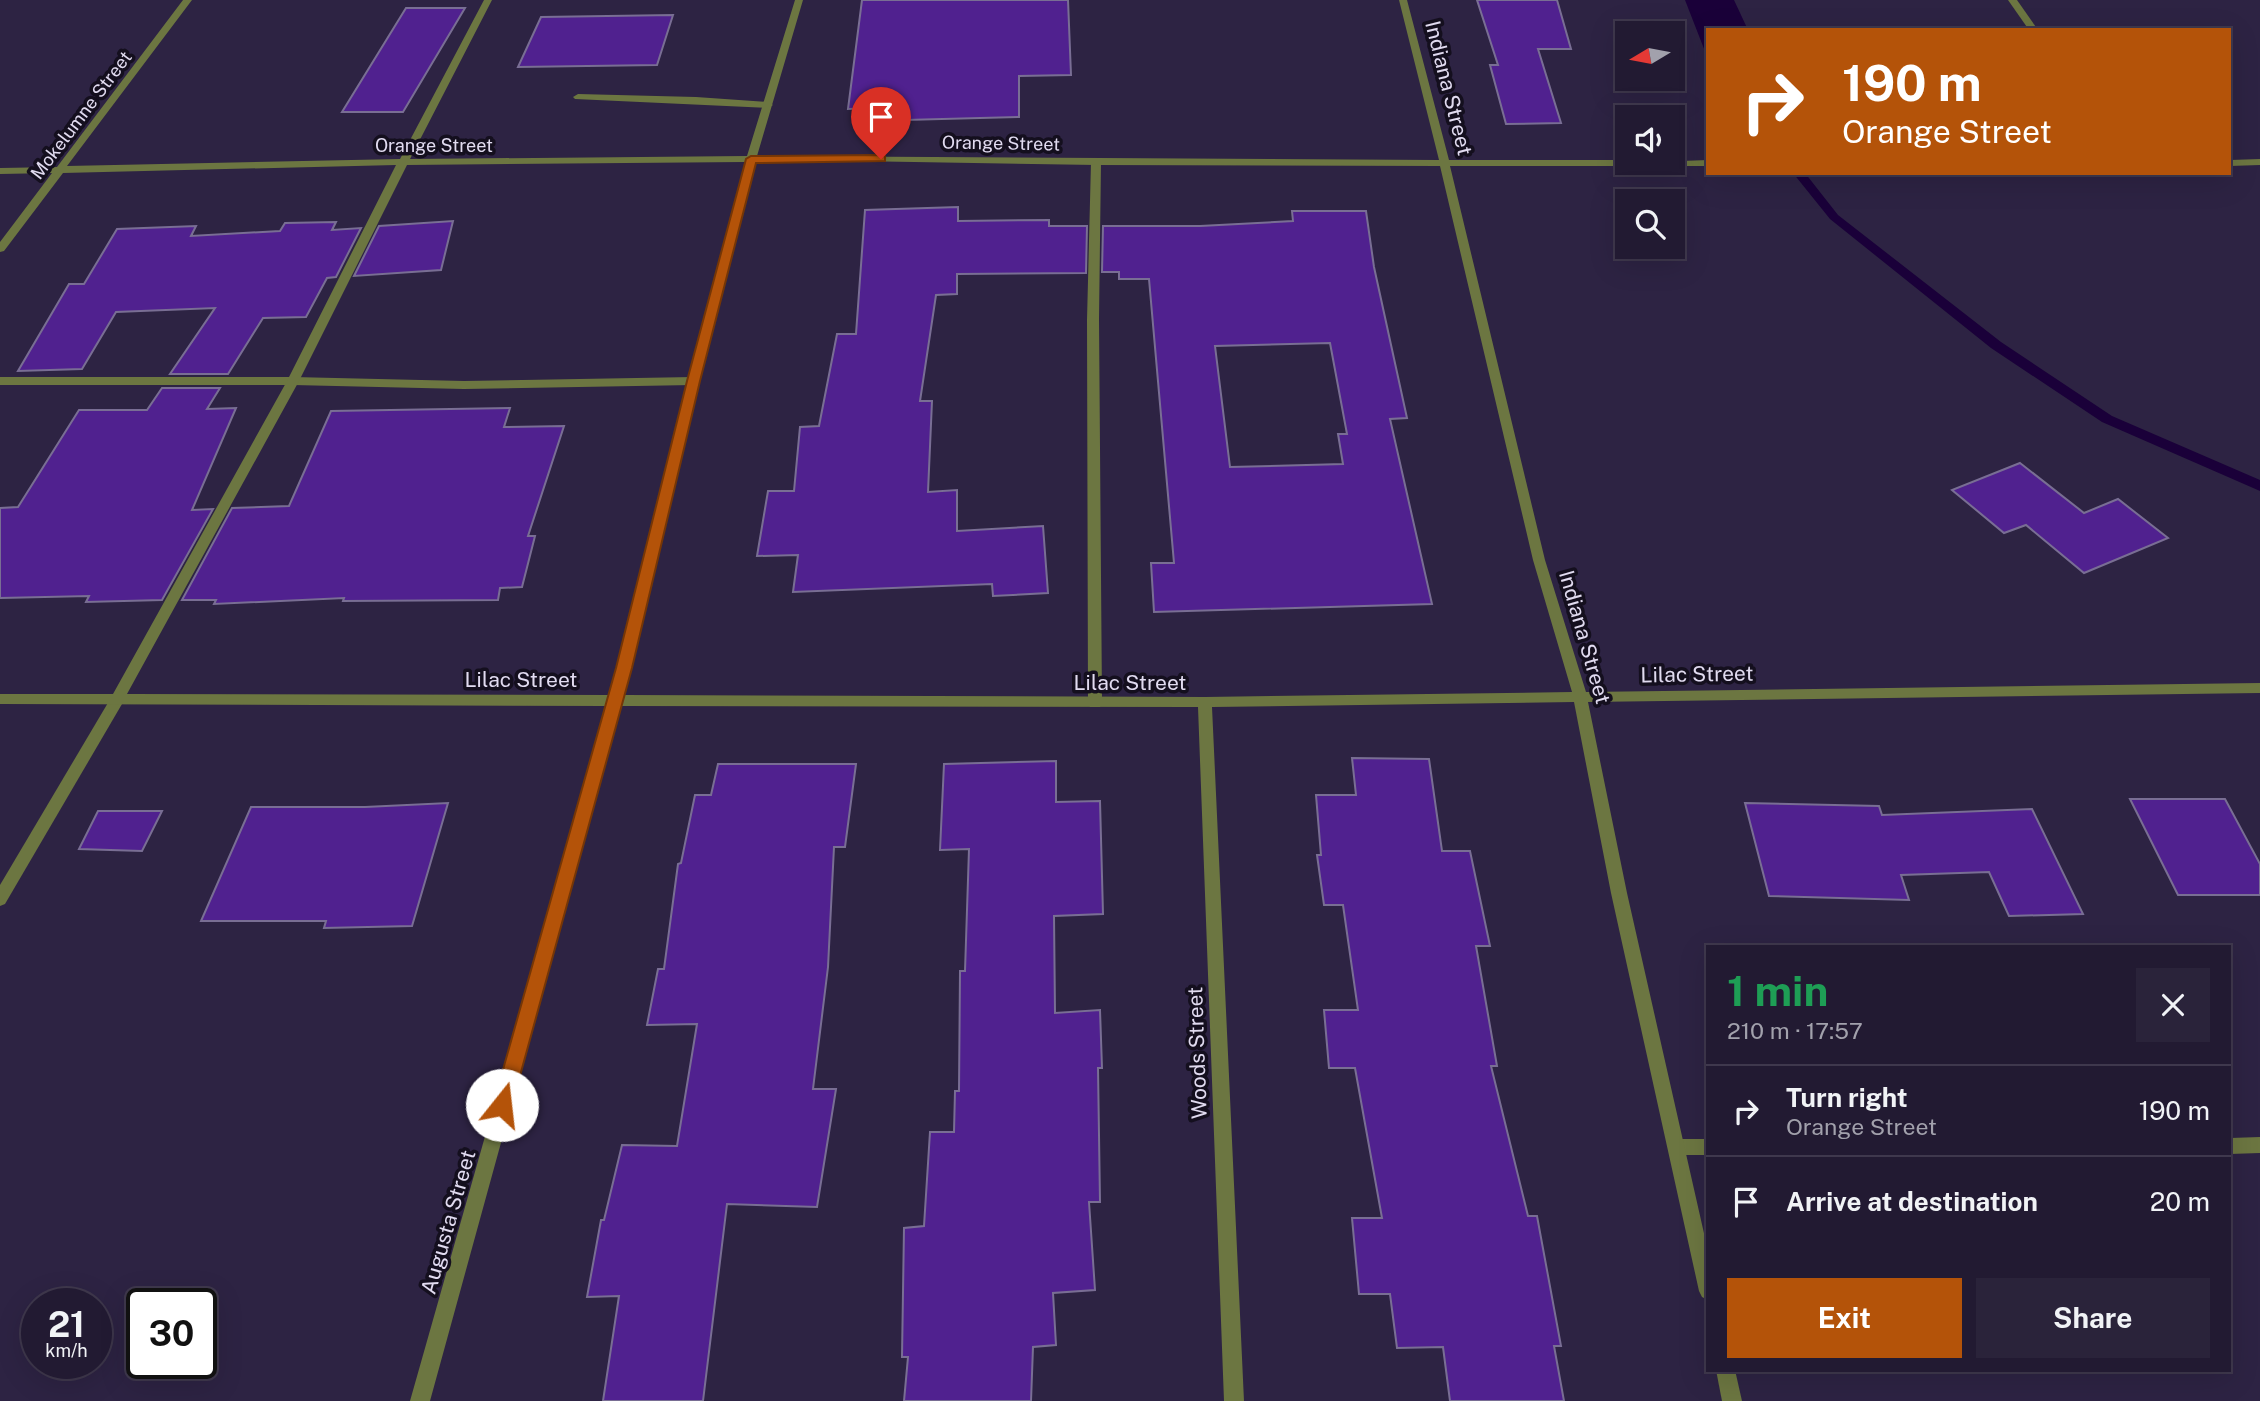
<!DOCTYPE html>
<meta charset="utf-8">
<style>
body{margin:0;font-family:"Public Sans",sans-serif;background:#2a233a;color:#f1f3f6;height:100vh;display:flex;flex-direction:column;font-size:26px;white-space:nowrap}
*{box-sizing:border-box;margin:0}
p{font-size:23px;color:#a2a1ac}
.icon{flex:none;width:38px;height:38px;fill:none;stroke:currentColor;stroke-width:2;stroke-linecap:round;stroke-linejoin:round}
.map{position:relative;flex:1;overflow:hidden}
.panel{position:absolute;left:1706px;top:945px;width:525px;height:427px;display:flex;flex-direction:column;background:#221a32;border-radius:0px;box-shadow:0 7px 28px #0002,0 0 0 2px #3f384d}
.panel>*{flex:none}
.guide{position:absolute;left:1706px;top:28px;width:525px;height:147px;border-radius:0px;box-shadow:0 7px 28px #0002,0 0 0 2px #3f384d;background:#b45309;color:#fff;overflow:hidden}
.needle{width:46px;rotate:260deg}
.fabs{position:absolute;left:1615px;top:21px;display:grid;gap:14px}
.fabs a{display:grid;place-items:center;width:70px;height:70px;border-radius:0px;background:#221a32;box-shadow:0 7px 28px #0002,0 0 0 2px #3f384d;font-size:35px}
.speed{position:absolute;left:21px;top:1288px;display:flex;gap:14px;font-size:35px;font-weight:700;text-align:center}
.speed>*{display:grid;place-content:center;width:91px;height:91px;border-radius:50%;background:#221a32;box-shadow:0 7px 28px #0002,0 0 0 2px #3f384d;line-height:1}
.speed small{font-size:18px;font-weight:400}
.speed .limit{border:4px solid #111;border-radius:10px;background:#fff;color:#111}
.pin{position:absolute;display:grid;place-items:center;width:60px;height:60px;color:#fff;margin:-72px -30px;border-radius:50% 50% 50% 0;rotate:-45deg;box-shadow:0 0 7px #0007}
.pin .icon{rotate:45deg}
.me{position:absolute;width:77px;margin:-38px;rotate:16deg;stroke-linejoin:round;filter:drop-shadow(0 0 5px #0008)}
.turn{display:flex;align-items:center;gap:24px;height:147px;padding:0 21px;font-size:32px}
.turn .icon{width:91px;height:91px;stroke-width:2.5}
.turn b{display:block;font-size:49px;line-height:60px}
.round{display:grid;place-items:center;flex:none;width:74px;height:74px;border-radius:0px;background:#2a233a}
.head{display:flex;align-items:center;justify-content:space-between;height:119px;padding:0 21px}
h1{font-size:42px;font-weight:700;line-height:52px;color:#1e9e55}
.action{display:flex;gap:14px;margin-top:auto;padding:14px 21px}
.action a{flex:1;height:80px;border-radius:0px;background:#b45309;color:#fff;font-size:28px;font-weight:700;line-height:80px;text-align:center}
.action a+a{background:#2a233a;color:#f1f3f6}
ul{padding:0;list-style:none}
li{display:flex;align-items:center;gap:21px;height:91px;padding:0 21px;border-top:2px solid #3f384d}
li div{flex:1}
li b{display:block;font-size:26px}
li em{font-style:normal}
.map>svg:first-child{display:block}
</style>
<div class="map">
<svg width="2260" height="1401" viewBox="0 0 2260 1401">
<rect width="100%" height="100%" fill="#2d2343"/>
<polygon fill="#1a0039" points="1685,0 1734,0 1748,30 1708,30 1708,59"/>
<g fill="none" stroke-linecap="round" stroke-linejoin="round">
<polygon fill="#1a0039" fill-rule="evenodd" points="1793,173 1805,173 1838,215 2001,342 2112,416 2260,480 2260,491 2102,422 1991,348 1830,219"/>
</g>
<g fill="#50218f" stroke="#796e94" stroke-width="2" fill-rule="evenodd">
<polygon points="862,0 1068,0 1071,75 1019,76 1019,117 905,120 906,107 848,109"/>
<polygon points="1477,0 1557,0 1571,49 1538,49 1561,123 1506,124 1490,65 1498,65"/>
<polygon points="406,8 465,8 403,112 342,112"/>
<polygon points="673,15 657,65 518,67 541,17"/>
<polygon points="958,207 958,221 1049,220 1049,226 1087,226 1086,273 957,274 957,294 936,295 920,401 932,401 928,492 957,490 957,531 1043,526 1048,593 993,596 992,584 793,592 798,555 757,556 768,491 794,491 800,427 819,426 837,334 856,334 865,210"/>
<path d="M1292 211H1366L1374 267 1407 418 1390 419 1432 604 1154 612 1151 563H1174L1149 279H1119V272H1102L1103 226H1200L1293 221ZM1330 343 1347 434H1338L1343 464 1230 467 1215 346Z"/>
<polygon points="453,221 441,270 354,276 379,226"/>
<polygon points="336,222 332,230 361,228 336,277 327,278 306,317 263,318 228,374 170,374 215,308 116,312 82,369 18,371 69,284 84,284 117,229 196,226 191,236 280,231 285,223"/>
<polygon points="162,388 220,388 207,409 236,408 192,510 213,509 162,600 86,602 89,596 0,598 0,508 18,507 79,410 147,410"/>
<polygon points="510,408 504,427 564,426 528,536 535,536 522,587 500,588 498,600 343,601 344,598 214,604 216,600 182,600 232,508 289,506 331,411"/>
<polygon points="2020,463 2084,513 2118,499 2168,538 2084,573 2026,525 2004,533 1952,490"/>
<polygon points="1352,758 1429,759 1442,851 1470,851 1490,946 1476,946 1497,1066 1491,1066 1528,1216 1537,1216 1561,1346 1554,1346 1564,1401 1450,1401 1443,1347 1397,1348 1390,1294 1359,1294 1352,1218 1382,1218 1355,1068 1329,1068 1324,1010 1358,1010 1343,905 1324,905 1317,855 1321,855 1316,795 1356,795"/>
<polygon points="1056,761 1056,802 1100,801 1103,914 1054,916 1055,1013 1100,1010 1102,1068 1098,1068 1100,1202 1089,1202 1095,1290 1053,1293 1056,1345 1033,1347 1031,1401 904,1401 908,1357 902,1357 904,1228 924,1226 930,1132 954,1132 955,1091 959,1091 960,971 965,971 969,849 940,850 944,764"/>
<polygon points="718,764 856,764 845,847 834,847 828,967 813,1089 836,1089 817,1207 727,1204 703,1401 603,1401 619,1296 587,1297 601,1220 604,1220 622,1145 677,1146 697,1024 647,1025 658,969 664,969 678,864 681,863 695,795 711,795"/>
<polygon points="2130,799 2225,799 2260,864 2260,895 2178,895"/>
<polygon points="448,803 412,926 324,928 326,921 201,921 251,807 365,807"/>
<polygon points="1745,803 1879,806 1882,815 2032,809 2083,914 2009,916 1989,872 1901,875 1909,900 1769,896"/>
<polygon points="98,811 162,811 142,851 79,849"/>
</g>
<g fill="none" stroke-linecap="round" stroke-linejoin="round">
<g fill="#6c7641" fill-rule="evenodd">
<polygon points="578,94 696,97 768,102 773,105 768,108 575,99 573,97"/>
<polygon points="1096,159 1101,162 1099,320 1102,703 1100,707 1090,707 1088,703 1087,320 1091,162"/>
<polygon points="0,377 293,377 464,381 693,377 699,381 693,385 464,389 293,385 0,385"/>
<polygon points="117,695 122,696 124,700 122,704 5,904 0,906 0,885 112,696"/>
<polygon points="2260,1137 2260,1153 2230,1154 2230,1138"/>
<polygon points="1677,1139 1708,1139 1708,1155 1677,1155 1671,1153 1668,1147 1671,1141"/>
</g>
<g fill="#6c7641" fill-rule="evenodd">
<path d="M183 0H192L67 166 400 159 484 0H492L410 159 747 156 795 0H803L757 156 1439 160 1399 0H1407L1449 160H1628V163L1708 160V166H1450L1545 560 1586 692 2260 683V693L1588 702 1627 893 1708 1251V1300L1702 1297 1699 1291 1611 893 1574 702 1212 707 1244 1401H1224L1198 707 621 706 430 1401H410L607 706 0 704V694H113L287 381 396 165 63 173 4 251 0 252V242L52 173 0 174V168L57 167ZM854 161 1096 165 1440 166 1533 560 1572 692 1205 697 624 695 699 381 755 162ZM745 162 687 381 610 695 127 694 299 381 407 165Z"/>
<polygon points="2008,0 2017,0 2038,30 2029,30"/>
<polygon points="2260,159 2260,165 2230,166 2230,160"/>
<polygon points="1716,1370 1735,1370 1742,1401 1722,1401"/>
</g>
</g>
<polygon fill="#b45309" stroke="#753606" stroke-width="2" points="881,155 885,156 885,161 756,163 700,381 632,668 512,1105 509,1111 502,1114 495,1111 493,1105 616,668 687,381 746,159 751,156"/>
<g text-anchor="middle" dominant-baseline="central" stroke-width="7" stroke-linejoin="round" paint-order="stroke">
<g font-size="18" fill="#e1dbf0" stroke="#140f1e">
<text transform="translate(81 115) rotate(-53)">Mokelumne Street</text>
<text transform="translate(1001 143) rotate(1)">Orange Street</text>
<text x="434" y="145">Orange Street</text>
</g>
<g font-size="21" fill="#e1dbf0" stroke="#140f1e">
<text transform="translate(1449 88) rotate(76)">Indiana Street</text>
<text transform="translate(1585 637) rotate(74)">Indiana Street</text>
<text transform="translate(1697 674) rotate(-1)">Lilac Street</text>
<text x="521" y="679">Lilac Street</text>
<text x="1130" y="682">Lilac Street</text>
<text transform="translate(1197 1053) rotate(-92)">Woods Street</text>
<text transform="translate(448 1222) rotate(-74)">Augusta Street</text>
</g>
</g>
</svg>
<div class="fabs">
<a><svg class="needle" viewBox="-14 -14 28 28"><path d="M0-13l5 13h-10z" fill="#e53935"/><path d="M0 13l5-13h-10z" fill="#a2a1ac"/></svg></a>
<a><svg class="icon" aria-label="sound" viewBox="0 0 24 24"><path d="M4 9h4l5-4v14l-5-4H4zM17 9q2 3 0 6"/></svg></a>
<a><svg class="icon" aria-label="search" viewBox="0 0 24 24"><circle cx="10" cy="10" r="6"/><path d="M15 15l6 6"/></svg></a>
</div>
<div class="speed"><div>21<small>km/h</small></div><div class="limit">30</div></div>
<div class="pin" style="left:881px;top:159px;background:#d93025"><svg class="icon" aria-label="arrive" viewBox="0 0 24 24"><path d="M6 21V4h12l-3 4 3 4H6"/></svg></div>
<svg class="me" style="left:502px;top:1105px" viewBox="-20 -20 40 40"><circle r="19" fill="#fff"/><path d="M0-13L10 11 0 6-10 11z" fill="#b45309"/></svg>
<div class="guide">
<div class="turn"><svg class="icon" aria-label="right" viewBox="0 0 24 24"><path d="M7 20v-9h11M14 6l5 5-5 5"/></svg><div><b>190 m</b>Orange Street</div></div>
</div>
<section class="panel">
<div class="head"><div><h1>1 min</h1><p>210 m · 17:57</p></div><a class="round"><svg class="icon" aria-label="close" viewBox="0 0 24 24"><path d="M6 6l12 12M18 6L6 18"/></svg></a></div>
<ul>
<li><svg class="icon" aria-label="right" viewBox="0 0 24 24"><path d="M7 20v-9h11M14 6l5 5-5 5"/></svg><div><b>Turn right</b><p>Orange Street</p></div><em>190 m</em></li>
<li><svg class="icon" aria-label="arrive" viewBox="0 0 24 24"><path d="M6 21V4h12l-3 4 3 4H6"/></svg><div><b>Arrive at destination</b></div><em>20 m</em></li>
</ul>
<div class="action"><a>Exit</a><a>Share</a></div>
</section>
</div>
